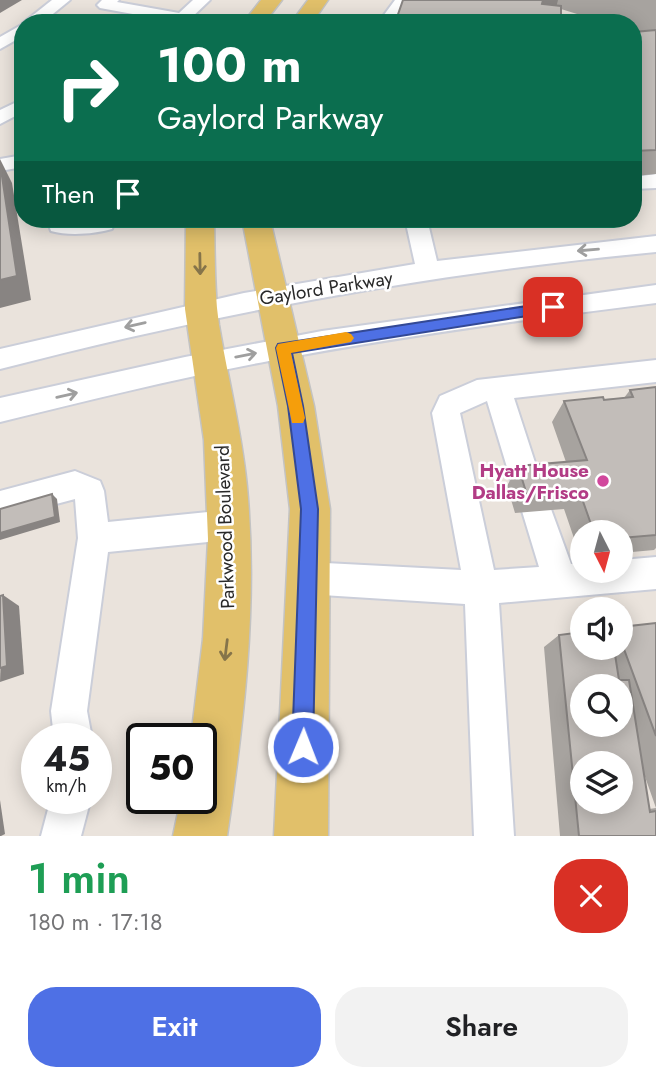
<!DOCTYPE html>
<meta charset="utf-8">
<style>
body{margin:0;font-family:Jost,sans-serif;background:#f2f2f2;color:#202124;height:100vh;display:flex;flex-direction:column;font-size:26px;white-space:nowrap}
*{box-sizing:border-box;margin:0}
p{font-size:23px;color:#757577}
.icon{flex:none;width:38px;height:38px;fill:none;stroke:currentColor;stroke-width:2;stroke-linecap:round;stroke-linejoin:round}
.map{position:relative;height:836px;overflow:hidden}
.panel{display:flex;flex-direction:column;background:#fff;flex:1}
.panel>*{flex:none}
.guide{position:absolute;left:14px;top:14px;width:628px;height:214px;border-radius:28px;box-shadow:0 4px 18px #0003;background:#0b6e4f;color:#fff;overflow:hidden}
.needle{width:46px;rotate:174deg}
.fabs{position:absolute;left:570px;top:520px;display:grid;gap:14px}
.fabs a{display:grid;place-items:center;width:63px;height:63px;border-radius:50%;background:#fff;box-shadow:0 4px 18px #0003;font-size:35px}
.speed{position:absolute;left:21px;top:723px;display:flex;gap:14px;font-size:35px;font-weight:700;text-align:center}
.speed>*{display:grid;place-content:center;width:91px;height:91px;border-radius:50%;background:#fff;box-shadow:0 4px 18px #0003;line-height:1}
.speed small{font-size:18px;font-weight:400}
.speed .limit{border:4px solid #111;border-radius:10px;background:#fff;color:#111}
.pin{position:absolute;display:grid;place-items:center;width:60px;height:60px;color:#fff;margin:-30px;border-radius:14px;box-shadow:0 4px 10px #0006}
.me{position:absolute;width:77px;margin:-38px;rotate:1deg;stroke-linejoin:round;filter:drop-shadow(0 0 5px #0008)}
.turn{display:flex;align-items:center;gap:24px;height:147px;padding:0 28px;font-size:32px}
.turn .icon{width:91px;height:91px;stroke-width:2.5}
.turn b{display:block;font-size:49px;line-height:60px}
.then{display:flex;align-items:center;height:66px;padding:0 28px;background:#0003;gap:14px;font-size:26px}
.round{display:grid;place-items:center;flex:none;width:74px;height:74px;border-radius:28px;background:#f2f2f2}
.overview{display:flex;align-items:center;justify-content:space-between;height:119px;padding:0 28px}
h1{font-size:42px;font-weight:600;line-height:52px;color:#1e9e55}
.button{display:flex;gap:14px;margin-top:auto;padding:14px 28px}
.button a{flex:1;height:80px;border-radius:28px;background:#4e70e5;color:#fff;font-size:28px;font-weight:600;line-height:80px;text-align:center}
.button a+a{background:#f2f2f2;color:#202124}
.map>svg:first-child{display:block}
</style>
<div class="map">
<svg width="656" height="836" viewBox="0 0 656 836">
<rect width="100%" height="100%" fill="#eae3dc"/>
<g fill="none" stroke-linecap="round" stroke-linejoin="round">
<g stroke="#cbced9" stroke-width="4">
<g id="minor">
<polygon points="52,0 70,0 42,23 23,23"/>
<polygon points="102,0 119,0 117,2 179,13 193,0 210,0 188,21 182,23 100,8 97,5"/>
<polygon points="395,0 428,0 425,3 406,7 394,23 378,23"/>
<polygon points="23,24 23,36 0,49 0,37"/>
<polygon points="23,99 23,112 0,124 0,110"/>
<polygon points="23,155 23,167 0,171 0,159"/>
<polygon points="656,174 656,188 634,189 634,177"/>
<path d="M47 219H116L112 229C95 234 68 236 51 231Z"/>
<path d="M405 219H427L437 261 656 236V252C433 273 216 313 0 369V349L244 293 415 264Z"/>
<path d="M656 285V303C526 319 397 337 269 361 178 378 89 400 0 422V398L185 357 322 331Z"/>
<polygon points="656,360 656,382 514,398 542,484 538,494 527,497 516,494 512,484 487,401 460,413 494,570 539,567 522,511 526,501 537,497 548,501 571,564 583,563 583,570 621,570 621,560 656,557 656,589 499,603 514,836 474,836 465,604 306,594 294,589 290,578 294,567 306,562 461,570 432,413 440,396 477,380"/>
<polygon points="75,471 100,481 104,491 108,522 228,510 239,515 244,525 239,535 228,540 108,552 87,711 92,738 54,738 51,711 78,538 75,499 0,519 0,491"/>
<polygon points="51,798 91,798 81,836 41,836"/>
</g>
</g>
<g stroke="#c3c3c3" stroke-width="3">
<g id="major">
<polygon points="261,0 282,0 264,23 243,23"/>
<polygon points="308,0 328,0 312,23 291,23"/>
<path d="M186 219H214C215 254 214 290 219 325 228 379 242 432 247 487 258 604 244 721 227 836H173L181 798H201V738H191L203 639 208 539 204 440 185 309Z"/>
<polygon points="242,219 270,219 314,406 330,509 328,836 274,836 290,509 278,406"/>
</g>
</g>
<use href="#minor" fill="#fff" fill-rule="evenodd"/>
<use href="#major" fill="#e1c06a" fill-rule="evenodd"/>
</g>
<g fill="#a7a39f" fill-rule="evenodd">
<polygon points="403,0 656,0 656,174 634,176 634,32 635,31 634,31 634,23 606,23 561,9"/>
<polygon points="656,387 656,548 654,550 621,553 621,532 583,532 583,543 576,544 564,509 515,513 507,486 518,466 566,462 552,422 564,401 624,398 630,390"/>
<path d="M656 623V836H560L544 647 559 635 583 648H621V627ZM643 771 656 808 649 809Z"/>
</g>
<g fill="#888482">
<polygon points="0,0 22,0 0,13"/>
<polygon points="543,0 558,0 556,8 538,23"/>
<polygon points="0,159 12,183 31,300 0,308"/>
<polygon points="52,494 57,499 60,522 0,540 0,533"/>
<polygon points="3,595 19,606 24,674 0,682"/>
<polygon points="0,800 5,834 1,836 0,836"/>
</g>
<g fill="#c2bdb9" stroke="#888482" stroke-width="2" fill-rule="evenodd">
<polygon points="403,0 543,0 542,4 561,6 561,23 395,23"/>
<polygon points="656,30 656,150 634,151 634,32"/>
<polygon points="0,163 17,276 0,280"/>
<polygon points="656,387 656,535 621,538 621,532 607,532 605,526 592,527 579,490 527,495 518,466 587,460 564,401 603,397 604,400 633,397 630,390"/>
<polygon points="52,494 55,517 0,533 0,509"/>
<polygon points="3,595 7,666 0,668 0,596"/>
<polygon points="656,623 656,736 621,641 621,627"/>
<path d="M583 632V648H614L619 680H629L650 812 656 811V836H579L559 635ZM583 686H621V724H583ZM583 763H621V802H583Z"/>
</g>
<defs><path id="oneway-shaft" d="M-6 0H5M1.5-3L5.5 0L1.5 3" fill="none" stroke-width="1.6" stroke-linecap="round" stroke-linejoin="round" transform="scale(1.75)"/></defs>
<g stroke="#9f9f9f">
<use href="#oneway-shaft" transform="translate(588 250) rotate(175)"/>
<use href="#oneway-shaft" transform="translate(135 325) rotate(167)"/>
<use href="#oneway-shaft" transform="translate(246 355) rotate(-11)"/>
<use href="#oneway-shaft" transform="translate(67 395) rotate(-13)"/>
</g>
<g stroke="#85744a">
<use href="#oneway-shaft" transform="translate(200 264) rotate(89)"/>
<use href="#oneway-shaft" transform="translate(226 650) rotate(97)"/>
</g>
<polygon fill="#4e70e5" stroke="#334995" stroke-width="2" points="553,302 560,307 553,312 292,353 303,406 318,509 313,747 310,755 303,758 295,755 292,747 301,509 288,406 276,348 278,344"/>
<polygon fill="#f59e0b" points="346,332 351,334 354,338 351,342 291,353 305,418 303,423 292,423 276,348 278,344"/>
<circle fill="#d1479c" stroke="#fff" stroke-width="2.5" cx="603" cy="481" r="7"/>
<g text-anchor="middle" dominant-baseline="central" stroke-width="5" stroke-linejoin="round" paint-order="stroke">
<g font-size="19" fill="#292929" stroke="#fff">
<text transform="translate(326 288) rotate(-9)">Gaylord Parkway</text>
<text transform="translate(225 527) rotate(-92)">Parkwood Boulevard</text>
</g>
<g font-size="19" font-weight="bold" fill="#b23c85" stroke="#fff" text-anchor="end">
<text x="589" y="470">Hyatt House<tspan x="589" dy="22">Dallas/Frisco</tspan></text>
</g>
</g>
</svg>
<div class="fabs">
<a><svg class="needle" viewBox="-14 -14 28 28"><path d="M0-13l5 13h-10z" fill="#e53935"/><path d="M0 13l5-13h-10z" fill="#757577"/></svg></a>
<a><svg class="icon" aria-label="sound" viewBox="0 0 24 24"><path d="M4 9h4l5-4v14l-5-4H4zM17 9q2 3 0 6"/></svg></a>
<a><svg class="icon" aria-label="search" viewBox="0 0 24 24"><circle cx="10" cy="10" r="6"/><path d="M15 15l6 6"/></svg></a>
<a><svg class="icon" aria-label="layers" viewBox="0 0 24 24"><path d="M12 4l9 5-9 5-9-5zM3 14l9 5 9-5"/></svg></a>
</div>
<div class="speed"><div>45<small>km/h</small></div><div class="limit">50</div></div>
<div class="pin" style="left:553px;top:307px;background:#d93025"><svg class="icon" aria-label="arrive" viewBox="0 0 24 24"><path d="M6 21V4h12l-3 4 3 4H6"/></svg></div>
<svg class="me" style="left:303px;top:747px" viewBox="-20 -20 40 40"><circle r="17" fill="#4e70e5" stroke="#fff" stroke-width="3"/><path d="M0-11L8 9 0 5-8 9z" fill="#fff"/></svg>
<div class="guide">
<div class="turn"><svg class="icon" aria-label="right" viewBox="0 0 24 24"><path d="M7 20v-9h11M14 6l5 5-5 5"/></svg><div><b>100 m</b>Gaylord Parkway</div></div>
<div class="then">Then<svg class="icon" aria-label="arrive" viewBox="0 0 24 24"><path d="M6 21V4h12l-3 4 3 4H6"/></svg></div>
</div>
</div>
<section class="panel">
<div class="overview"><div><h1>1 min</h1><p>180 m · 17:18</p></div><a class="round" style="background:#d93025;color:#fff"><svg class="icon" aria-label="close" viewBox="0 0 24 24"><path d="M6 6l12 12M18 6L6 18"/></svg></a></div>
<div class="button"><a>Exit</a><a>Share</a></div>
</section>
